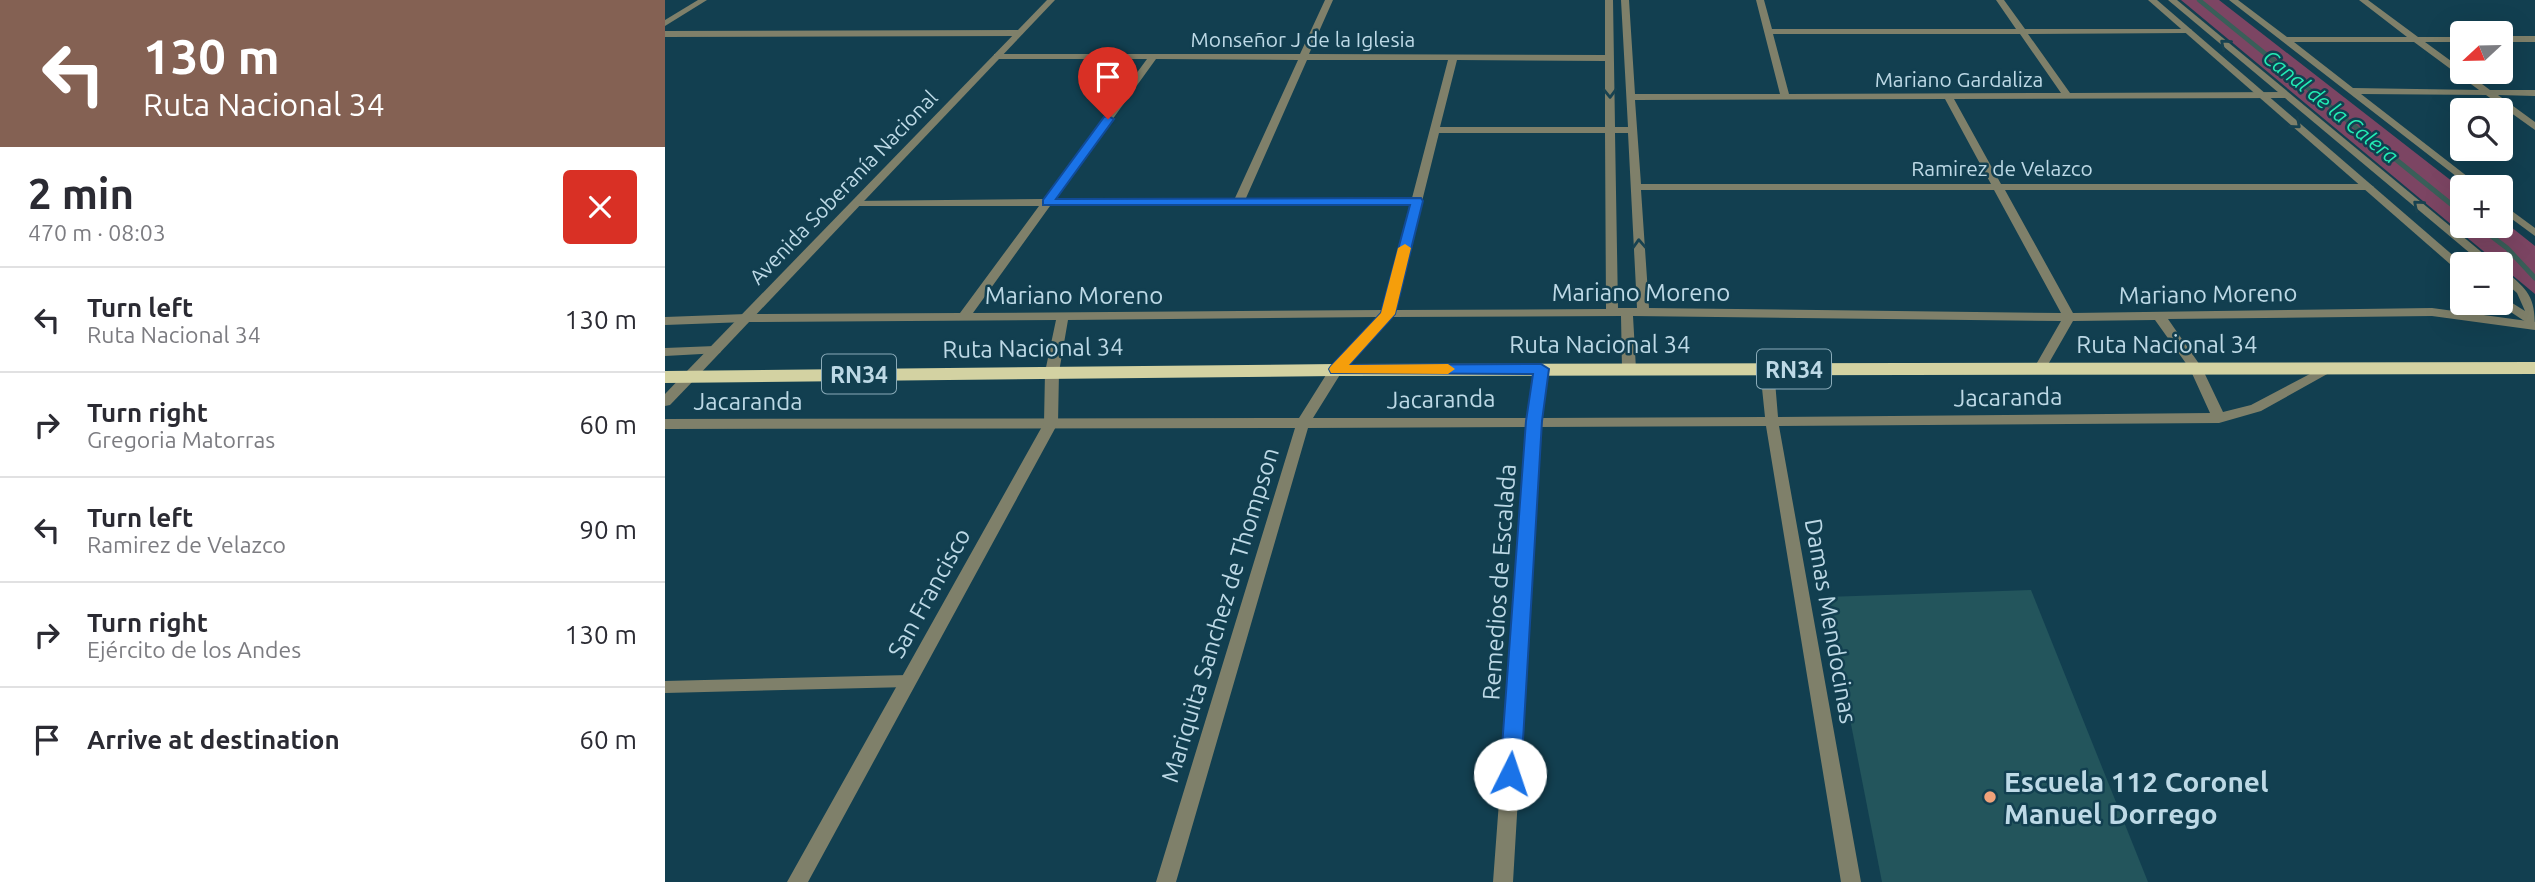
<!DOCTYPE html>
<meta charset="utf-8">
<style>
body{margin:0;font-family:Ubuntu,sans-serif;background:#f2f2f3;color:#2b2b33;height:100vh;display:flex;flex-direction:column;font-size:26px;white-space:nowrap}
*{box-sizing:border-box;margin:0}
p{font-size:23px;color:#7c7c81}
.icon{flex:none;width:38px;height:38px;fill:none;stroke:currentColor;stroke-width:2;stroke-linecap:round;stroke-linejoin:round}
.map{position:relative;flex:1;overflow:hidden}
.details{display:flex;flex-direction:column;background:#fff;width:665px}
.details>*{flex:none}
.top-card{background:#846153;color:#fff;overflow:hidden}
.needle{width:46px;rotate:248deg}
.buttons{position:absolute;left:1785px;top:21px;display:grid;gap:14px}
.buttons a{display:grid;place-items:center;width:63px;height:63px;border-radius:7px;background:#fff;box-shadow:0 7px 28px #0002;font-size:35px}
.pin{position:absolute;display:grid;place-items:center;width:60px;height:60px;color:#fff;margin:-72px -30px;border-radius:50% 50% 50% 0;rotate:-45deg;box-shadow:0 0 7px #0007}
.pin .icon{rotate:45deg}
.me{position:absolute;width:77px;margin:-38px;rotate:4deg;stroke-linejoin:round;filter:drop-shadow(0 0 5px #0008)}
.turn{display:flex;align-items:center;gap:24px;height:147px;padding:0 28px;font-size:32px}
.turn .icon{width:91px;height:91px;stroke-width:2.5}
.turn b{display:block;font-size:49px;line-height:60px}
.round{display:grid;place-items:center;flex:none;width:74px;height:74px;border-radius:7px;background:#f2f2f3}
.summary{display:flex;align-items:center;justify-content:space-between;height:119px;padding:0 28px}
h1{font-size:42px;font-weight:700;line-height:52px}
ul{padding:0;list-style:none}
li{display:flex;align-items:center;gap:21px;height:105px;padding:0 28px;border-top:2px solid #e1e1e2}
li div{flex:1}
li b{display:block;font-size:26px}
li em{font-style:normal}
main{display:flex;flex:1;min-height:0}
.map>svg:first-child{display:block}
</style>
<main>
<section class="details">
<div class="top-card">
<div class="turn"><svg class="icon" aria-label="left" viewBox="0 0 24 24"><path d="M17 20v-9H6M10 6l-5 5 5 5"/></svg><div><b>130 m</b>Ruta Nacional 34</div></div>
</div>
<div class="summary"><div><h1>2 min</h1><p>470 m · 08:03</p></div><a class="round" style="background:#d93025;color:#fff"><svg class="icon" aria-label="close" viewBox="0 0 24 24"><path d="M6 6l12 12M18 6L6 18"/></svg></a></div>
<ul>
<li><svg class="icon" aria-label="left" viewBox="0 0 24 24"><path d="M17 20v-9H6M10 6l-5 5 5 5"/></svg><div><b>Turn left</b><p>Ruta Nacional 34</p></div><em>130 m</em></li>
<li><svg class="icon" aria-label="right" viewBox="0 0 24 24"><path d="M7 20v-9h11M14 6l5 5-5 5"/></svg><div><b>Turn right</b><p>Gregoria Matorras</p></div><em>60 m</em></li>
<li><svg class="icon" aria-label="left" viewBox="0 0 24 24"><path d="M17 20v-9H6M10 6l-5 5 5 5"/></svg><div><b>Turn left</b><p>Ramirez de Velazco</p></div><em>90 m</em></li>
<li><svg class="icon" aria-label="right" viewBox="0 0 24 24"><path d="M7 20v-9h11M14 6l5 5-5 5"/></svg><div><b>Turn right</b><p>Ejército de los Andes</p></div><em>130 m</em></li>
<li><svg class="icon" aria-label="arrive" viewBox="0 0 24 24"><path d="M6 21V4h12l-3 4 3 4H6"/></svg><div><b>Arrive at destination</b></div><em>60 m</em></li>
</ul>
</section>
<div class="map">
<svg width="1870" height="882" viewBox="0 0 1870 882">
<rect width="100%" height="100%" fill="#123f50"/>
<polygon fill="#7c4563" points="1516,0 1554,0 1797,189 1797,226 1836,226 1836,219 1870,246 1870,294"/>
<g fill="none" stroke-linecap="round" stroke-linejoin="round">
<polyline stroke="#395f59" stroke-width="4.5" points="1534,0 1720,151"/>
<g stroke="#395f59" stroke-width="5">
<polyline points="1718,149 1797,213"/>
<polyline points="1813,226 1842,248 1870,278"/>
</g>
</g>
<polygon fill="#23555c" points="1366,590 1483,882 1217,882 1161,597"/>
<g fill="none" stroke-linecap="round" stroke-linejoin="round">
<polyline stroke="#7f806a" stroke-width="12" points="0,687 244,681"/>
<g fill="#7f806a" fill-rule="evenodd">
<polygon points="33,0 42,0 0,26 0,20"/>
<path d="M660 0H668L644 54 940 55V0H948L950 127H963L956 0H964L970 94H1115L1091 0H1099L1107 29H1351L1331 0H1339L1360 29H1526L1527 31 1523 33 1363 34 1405 93 1621 92 1626 95 1621 98 1289 99 1336 184H1704L1709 187 1704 190H1340L1408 313 1767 308 1870 322V330L1767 316 1503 319 1537 368 1558 412 1586 405 1662 365 1667 364 1673 368 1596 411 1554 423 1114 426 1196 882H1176L1101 426 875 427 848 882H828L862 427 643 428 511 882H491L630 428 0 429V419L634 418 666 367 713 317 403 320 394 372 387 376 380 372 391 320 81 322 0 325V317L81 314 295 313 374 206H191L187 205V201L379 199 482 59H332L329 58V54H635ZM1108 34H1355L1396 93 1124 94ZM491 59 633 60 570 198 390 199ZM642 60H783L747 198H581ZM792 60 940 61V127H775ZM1280 99 1326 184H976L970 100ZM774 133H940L941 309 730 310ZM950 133H963L972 308H953ZM976 190H1329L1396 313 984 308ZM745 204 718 310 308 313 385 206ZM956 316 957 369 964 373 971 369 968 316 1396 321 1369 368 1375 372 1381 368 1408 321 1490 320 1525 369 1545 413 1113 417 1109 369 1102 365 1095 369 1100 417 876 418 883 369 876 365 869 369 863 418H648L676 373 727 317Z"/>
<path d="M1564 0H1573L1622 37H1742L1694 0H1703L1753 37H1797V42H1760L1797 69V72H1801L1825 90H1870V96L1833 95 1870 122V130L1821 95 1696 94 1816 187H1805ZM1629 42H1749L1814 90 1688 88Z"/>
<polygon points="0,31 354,30 358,33 354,36 0,37"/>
<rect x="1836" y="36" width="34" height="6"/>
<polygon points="1836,203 1870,228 1870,236 1836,211"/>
<polygon points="50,346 56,350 55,353 0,356 0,348"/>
<polygon points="25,372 32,376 30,379 5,405 0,406 0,394 20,373"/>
</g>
<g fill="#7f806a" fill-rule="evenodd">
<polygon points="382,0 390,0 30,379 20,379 18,376 20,373"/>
<polygon points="1483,0 1492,0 1798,264 1797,272 1793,271"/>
<polygon points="1503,0 1512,0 1831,264 1818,264"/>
<path d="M1836 269 1840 271C1863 290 1870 296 1870 328L1832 303H1836V296L1860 311 1852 293 1836 279Z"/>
<polygon points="387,368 394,372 393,423 143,882 122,882 379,423 380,372"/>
</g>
<polygon fill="#d3d2a2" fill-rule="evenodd" points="1870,362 1870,374 671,376 0,383 0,371 671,364"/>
</g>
<defs><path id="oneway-chevron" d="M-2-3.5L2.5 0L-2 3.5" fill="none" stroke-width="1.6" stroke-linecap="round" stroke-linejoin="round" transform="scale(1.75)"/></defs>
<g stroke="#174251">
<use href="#oneway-chevron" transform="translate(1560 44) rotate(-140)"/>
<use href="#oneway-chevron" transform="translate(945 93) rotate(89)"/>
<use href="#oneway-chevron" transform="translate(1631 124) rotate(41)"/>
<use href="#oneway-chevron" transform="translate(1753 205) rotate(-140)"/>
<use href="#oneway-chevron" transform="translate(974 244) rotate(-93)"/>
</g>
<polygon fill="#1a73e8" stroke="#114b97" stroke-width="2" points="443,116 449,119 391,199 756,198 758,201 730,314 684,365 876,364 884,369 877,421 856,774 853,780 845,783 838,780 835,774 861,421 868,374 666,373 664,369 666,366 716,313 745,205 378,205 378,200 439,117"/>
<polygon fill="#f59e0b" points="740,244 746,248 730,314 684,365 783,364 790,369 783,374 666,373 664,369 666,366 716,313 733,248"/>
<circle fill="#f0a27a" stroke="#123f50" stroke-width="2.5" cx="1325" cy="797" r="7"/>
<g text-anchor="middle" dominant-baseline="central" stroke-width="5" stroke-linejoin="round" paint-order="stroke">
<g font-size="21" fill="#bdd9e6" stroke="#123f50">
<text x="638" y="39">Monseñor J de la Iglesia</text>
<text x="1294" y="79">Mariano Gardaliza</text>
<text x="1337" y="168">Ramirez de Velazco</text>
<text transform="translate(178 187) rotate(-46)">Avenida Soberanía Nacional</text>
</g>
<g font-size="21" font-style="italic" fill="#22ecb4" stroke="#123f50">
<text transform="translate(1666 106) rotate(39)">Canal de la Calera</text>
</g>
<g fill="#123f50" stroke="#8aabb9" stroke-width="2">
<rect x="1092" y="349.5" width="74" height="39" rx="5"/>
<rect x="157" y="354.5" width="74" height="39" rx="5"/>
</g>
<g font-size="23" font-weight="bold" fill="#bdd9e6">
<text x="1129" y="369">RN34</text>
<text x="194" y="374">RN34</text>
</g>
<g font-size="24" fill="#bdd9e6" stroke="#123f50">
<text x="976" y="292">Mariano Moreno</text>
<text transform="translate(1543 294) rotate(-1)">Mariano Moreno</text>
<text x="409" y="295">Mariano Moreno</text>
<text x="935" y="344">Ruta Nacional 34</text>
<text x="1502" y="344">Ruta Nacional 34</text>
<text transform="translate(368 348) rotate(-1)">Ruta Nacional 34</text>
<text transform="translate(1343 397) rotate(-1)">Jacaranda</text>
<text transform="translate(776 399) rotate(-1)">Jacaranda</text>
<text x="83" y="401">Jacaranda</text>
<text transform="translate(834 582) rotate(-86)">Remedios de Escalada</text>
<text transform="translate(264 593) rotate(-61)">San Francisco</text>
<text transform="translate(555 615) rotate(-73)">Mariquita Sanchez de Thompson</text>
<text transform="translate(1166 621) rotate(80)">Damas Mendocinas</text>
</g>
<g font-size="28" font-weight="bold" fill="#bdd9e6" stroke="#123f50" text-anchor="start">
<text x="1339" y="781">Escuela 112 Coronel<tspan x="1339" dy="32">Manuel Dorrego</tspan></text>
</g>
</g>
</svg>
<div class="buttons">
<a><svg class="needle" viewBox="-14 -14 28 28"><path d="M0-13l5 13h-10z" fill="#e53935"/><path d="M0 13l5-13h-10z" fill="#7c7c81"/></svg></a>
<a><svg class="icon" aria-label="search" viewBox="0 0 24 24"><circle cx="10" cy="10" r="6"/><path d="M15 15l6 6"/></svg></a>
<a>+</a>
<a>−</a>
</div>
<div class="pin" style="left:443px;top:119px;background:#d93025"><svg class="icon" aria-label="arrive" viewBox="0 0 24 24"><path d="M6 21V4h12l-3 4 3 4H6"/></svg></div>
<svg class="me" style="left:845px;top:774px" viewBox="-20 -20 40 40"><circle r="19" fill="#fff"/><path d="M0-13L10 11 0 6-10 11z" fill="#1a73e8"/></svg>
</div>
</main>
